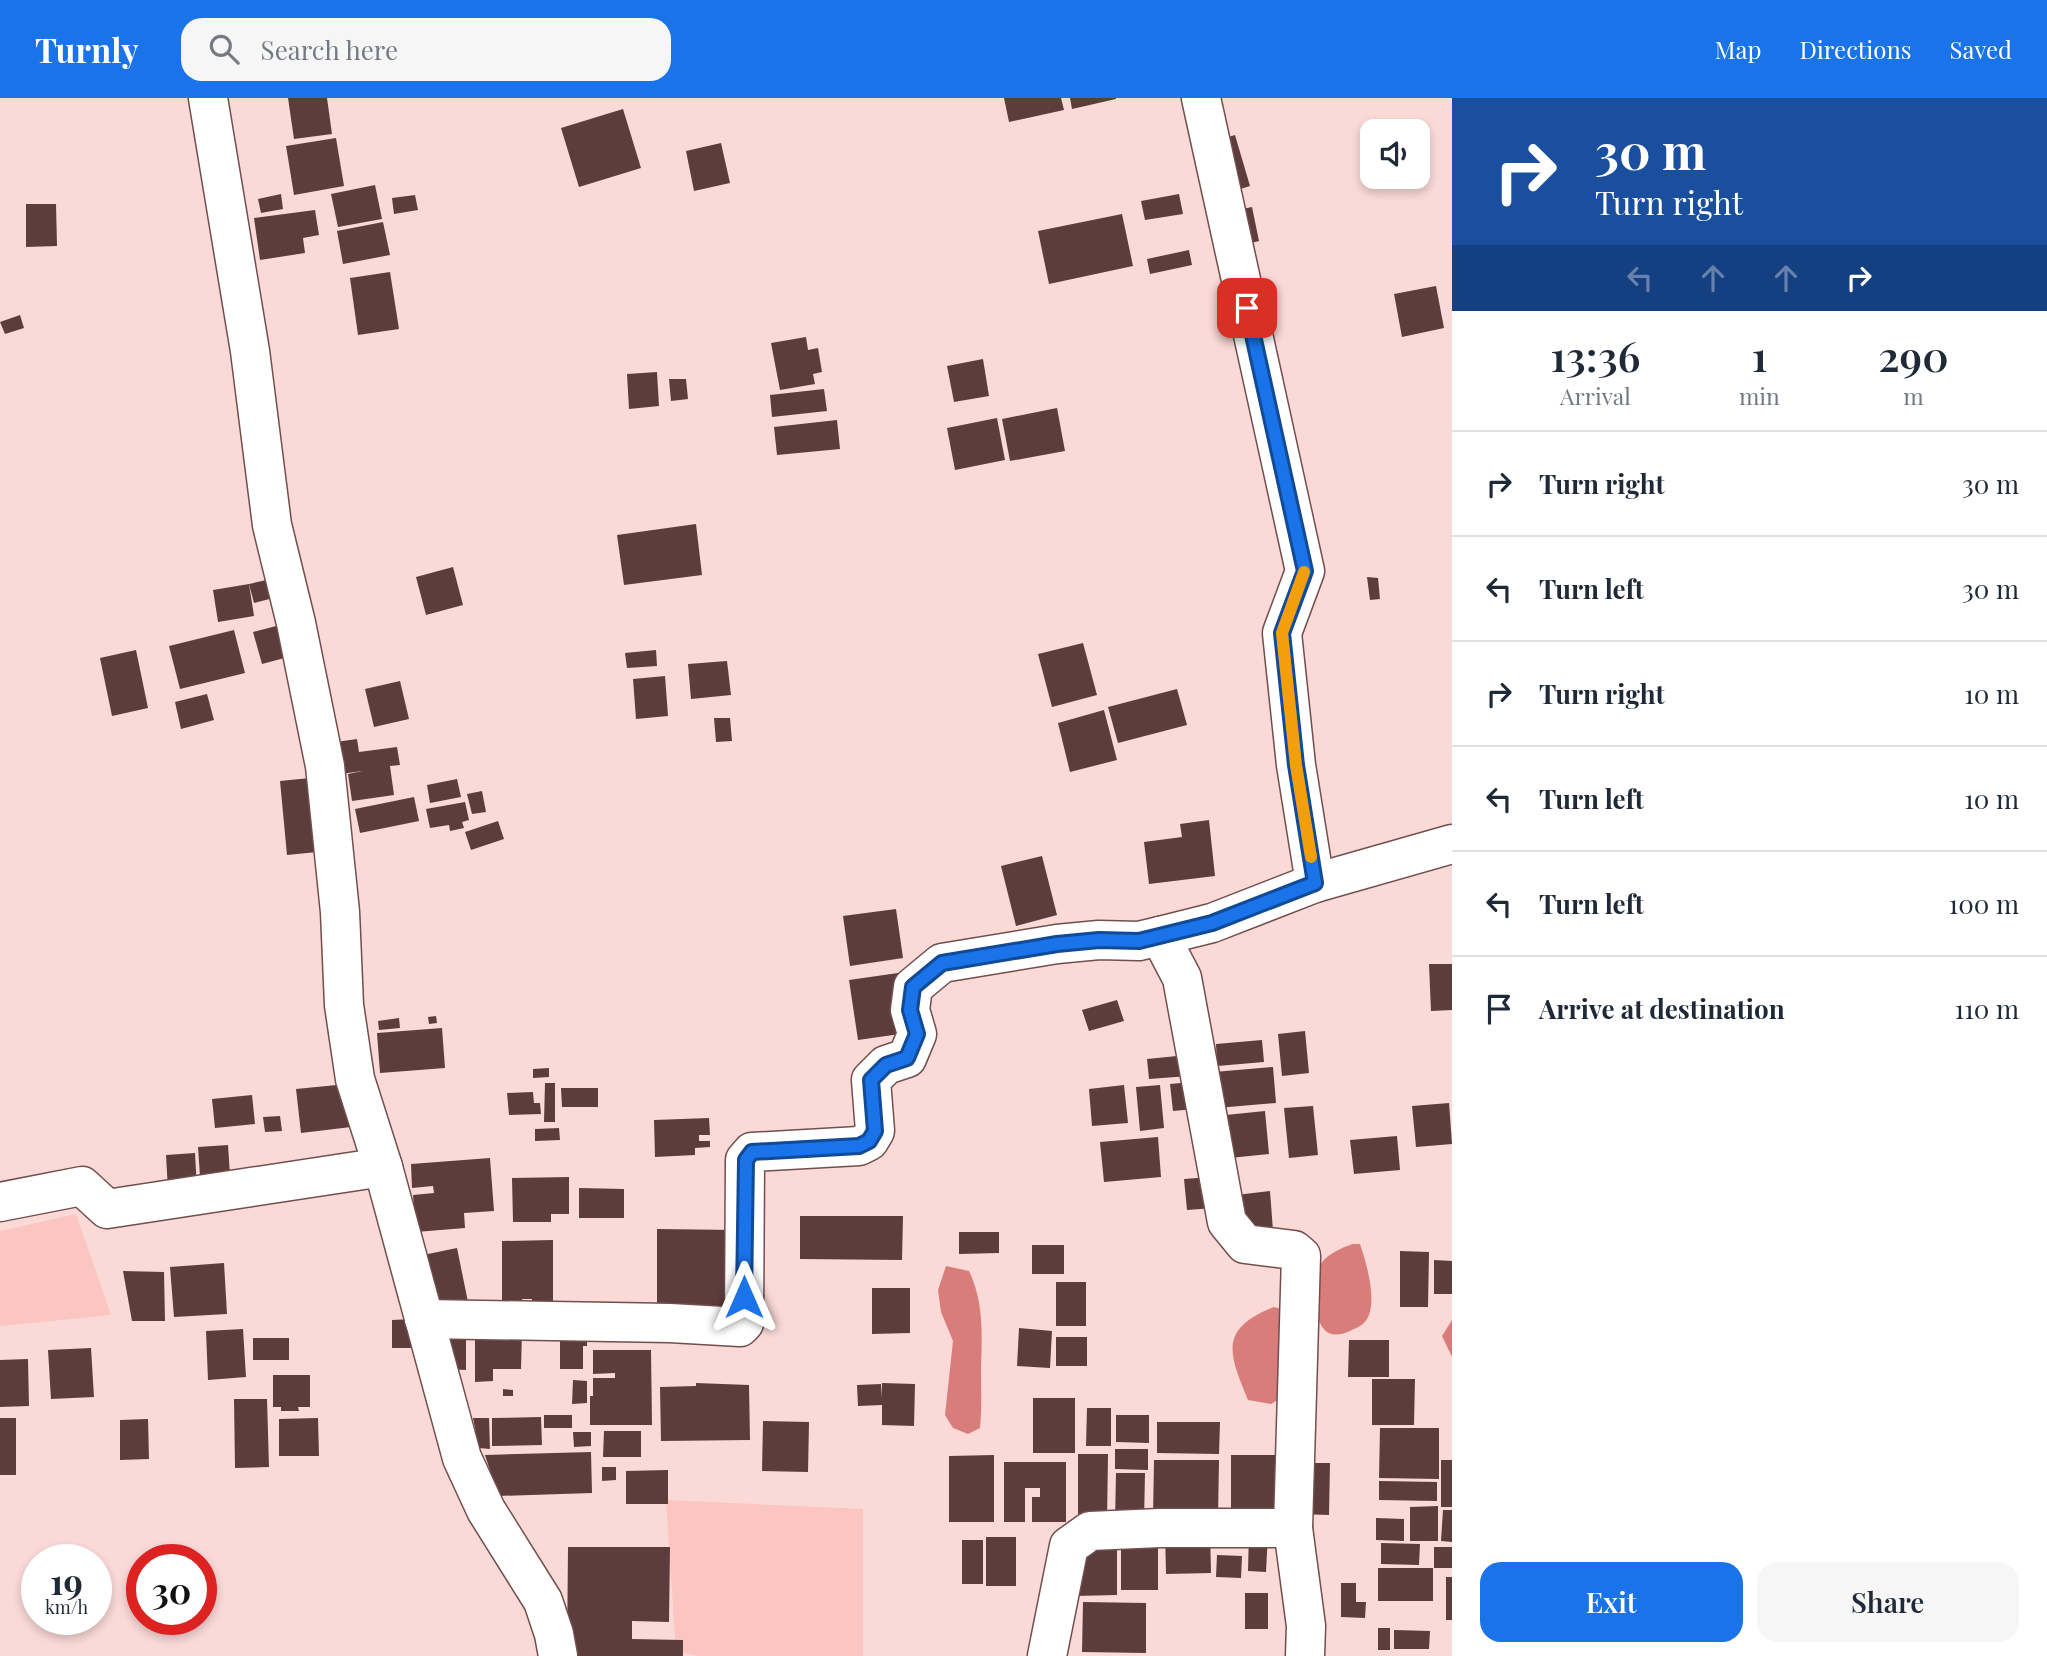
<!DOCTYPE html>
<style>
body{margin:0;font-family:"Playfair Display",serif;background:#f6f6f7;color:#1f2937;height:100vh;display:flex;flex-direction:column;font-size:26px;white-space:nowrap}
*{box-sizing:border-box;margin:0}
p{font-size:23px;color:#747a83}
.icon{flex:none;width:38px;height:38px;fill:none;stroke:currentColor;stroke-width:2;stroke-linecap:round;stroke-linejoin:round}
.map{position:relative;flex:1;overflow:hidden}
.side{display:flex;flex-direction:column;background:#fff;width:595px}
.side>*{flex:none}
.hud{background:#1a4fa0;color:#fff;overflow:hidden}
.buttons{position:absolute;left:1360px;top:21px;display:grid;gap:14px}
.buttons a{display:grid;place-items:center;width:70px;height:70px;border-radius:14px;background:#fff;box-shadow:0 4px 10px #0003;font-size:35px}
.speed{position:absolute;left:21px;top:1446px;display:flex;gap:14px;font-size:35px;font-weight:700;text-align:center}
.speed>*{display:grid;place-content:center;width:91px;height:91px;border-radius:50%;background:#fff;box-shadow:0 4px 10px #0003;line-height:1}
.speed small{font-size:18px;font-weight:400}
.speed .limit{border:10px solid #d22;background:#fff;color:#111}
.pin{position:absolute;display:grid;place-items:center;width:60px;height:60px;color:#fff;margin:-30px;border-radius:14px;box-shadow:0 4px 10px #0006}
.me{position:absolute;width:77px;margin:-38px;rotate:0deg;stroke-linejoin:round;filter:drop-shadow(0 0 5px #0008)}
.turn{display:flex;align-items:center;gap:24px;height:147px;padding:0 28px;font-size:32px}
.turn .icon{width:91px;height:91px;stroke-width:2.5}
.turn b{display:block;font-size:49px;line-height:60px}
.lanes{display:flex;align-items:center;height:66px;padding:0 28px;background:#0003;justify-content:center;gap:35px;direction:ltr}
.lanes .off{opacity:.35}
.eta{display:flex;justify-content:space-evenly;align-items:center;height:119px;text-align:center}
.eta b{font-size:42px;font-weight:600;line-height:49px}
.button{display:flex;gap:14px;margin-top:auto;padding:14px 28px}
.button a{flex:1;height:80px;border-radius:21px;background:#1a73e8;color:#fff;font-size:28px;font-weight:600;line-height:80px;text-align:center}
.button a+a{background:#f6f6f7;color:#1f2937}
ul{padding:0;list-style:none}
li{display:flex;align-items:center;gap:21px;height:105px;padding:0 28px;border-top:2px solid #e0e1e3}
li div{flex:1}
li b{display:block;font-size:26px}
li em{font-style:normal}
header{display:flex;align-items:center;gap:42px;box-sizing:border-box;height:98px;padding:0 35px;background:#1a73e8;color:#fff}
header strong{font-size:33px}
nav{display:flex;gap:38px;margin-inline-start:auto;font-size:24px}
.search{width:490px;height:63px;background:#f6f6f7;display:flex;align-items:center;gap:18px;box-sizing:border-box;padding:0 24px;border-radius:21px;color:#747a83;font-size:26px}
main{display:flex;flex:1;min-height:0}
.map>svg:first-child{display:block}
</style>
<header>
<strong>Turnly</strong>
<div class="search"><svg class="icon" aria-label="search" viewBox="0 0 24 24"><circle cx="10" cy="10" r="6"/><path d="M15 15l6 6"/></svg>Search here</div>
<nav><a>Map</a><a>Directions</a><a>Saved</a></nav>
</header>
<main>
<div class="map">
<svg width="1452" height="1558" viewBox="0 0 1452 1558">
<rect width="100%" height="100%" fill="#fad9d7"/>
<g fill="#fbc5c1">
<polygon points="76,1116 111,1217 0,1228 0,1133"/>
<polygon points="666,1402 863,1411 863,1558 700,1558 676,1554"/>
</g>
<g fill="#d97d7a">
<path d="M1353 1146H1360C1366 1164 1378 1203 1367 1221 1364 1227 1356 1230 1350 1233 1344 1236 1335 1238 1329 1235 1312 1227 1313 1185 1319 1170 1324 1157 1341 1150 1353 1146Z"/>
<path d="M946 1168 969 1173C984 1204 982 1236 981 1270 981 1290 982 1310 980 1330L968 1336 953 1330 945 1317 953 1243 941 1214 938 1192Z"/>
<path d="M1274 1209 1285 1212 1281 1300 1271 1306 1248 1302C1229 1256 1218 1231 1274 1209Z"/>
<polygon points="1452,1222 1452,1259 1442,1238"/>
</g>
<g fill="#5d3d3c">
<polygon points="288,0 327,0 332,36 294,41"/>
<polygon points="1004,0 1061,0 1064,12 1009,24"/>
<polygon points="1070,0 1116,0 1116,1 1072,11"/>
<polygon points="623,11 641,70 579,89 561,30"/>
<polygon points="1235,37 1250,88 1234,93 1218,42"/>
<polygon points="336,40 344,88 294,97 286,48"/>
<polygon points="721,45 730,85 694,93 686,53"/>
<polygon points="375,87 382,121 338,129 331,96"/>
<polygon points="281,96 283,111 261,115 258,101"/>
<polygon points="1179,96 1183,116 1145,122 1141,103"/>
<polygon points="415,97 418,112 394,116 392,100"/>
<polygon points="26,106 56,106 57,148 26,149"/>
<polygon points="1252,109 1259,143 1243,147 1237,112"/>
<polygon points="315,112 319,137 303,140 305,155 260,162 254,120"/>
<polygon points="1122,116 1133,168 1049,186 1038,133"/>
<polygon points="383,124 390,157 343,166 337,133"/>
<polygon points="1189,152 1192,167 1150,176 1147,161"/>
<polygon points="390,174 399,231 358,237 350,180"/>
<polygon points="1436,188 1444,230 1402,239 1394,196"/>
<polygon points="20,217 24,230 5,236 0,224"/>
<polygon points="806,239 808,252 818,250 822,274 813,276 815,286 780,292 771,245"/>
<polygon points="983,261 989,298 954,304 947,268"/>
<polygon points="657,274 659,308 629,311 627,276"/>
<polygon points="669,281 686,281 688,301 671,303"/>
<polygon points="824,291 827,313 772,319 770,297"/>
<polygon points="1057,310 1065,353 1010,363 1002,321"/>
<polygon points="997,320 1005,362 955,372 947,330"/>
<polygon points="837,322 840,351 777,357 774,329"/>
<polygon points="696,426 702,477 624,487 617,437"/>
<polygon points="453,469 463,507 426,517 416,479"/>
<polygon points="280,479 285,497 254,505 249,486"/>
<polygon points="1367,479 1378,480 1380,501 1370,502"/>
<polygon points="249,486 254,518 218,524 213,492"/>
<polygon points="284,526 292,558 262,566 253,534"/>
<polygon points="234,532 245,575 180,591 169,548"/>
<polygon points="1083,545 1097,597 1052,609 1038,556"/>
<polygon points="136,552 148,610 112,618 100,560"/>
<polygon points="656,552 657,568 627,570 625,555"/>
<polygon points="727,563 731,597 691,601 688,566"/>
<polygon points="665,578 668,618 636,621 633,581"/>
<polygon points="400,583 409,621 374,629 365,591"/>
<polygon points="1177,591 1187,627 1118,645 1108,609"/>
<polygon points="207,596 214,622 181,631 175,604"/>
<polygon points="1104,612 1117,662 1070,674 1058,625"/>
<polygon points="714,620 730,620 732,643 716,644"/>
<polygon points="357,641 359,654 397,649 400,667 390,668 394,697 352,703 348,676 362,673 341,676 336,644"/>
<polygon points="320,679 327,753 287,757 280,683"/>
<polygon points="457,681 461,699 430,705 427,687"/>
<polygon points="482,693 486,714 472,716 467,696"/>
<polygon points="414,699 419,723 360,735 355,711"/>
<polygon points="465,704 469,722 462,724 464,730 450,733 449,727 430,730 426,711"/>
<polygon points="1209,722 1215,778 1149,786 1144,744 1182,739 1180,726"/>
<polygon points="498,723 504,741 471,752 465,734"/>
<polygon points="1042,758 1057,817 1016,828 1001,768"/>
<polygon points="896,811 903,860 850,868 843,818"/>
<polygon points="1429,866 1452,866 1452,912 1431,913"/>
<polygon points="898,875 907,935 858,942 849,882"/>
<polygon points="1117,902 1124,923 1089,933 1082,912"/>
<polygon points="436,918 437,925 429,926 428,919"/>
<polygon points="399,920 400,930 379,932 378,923"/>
<polygon points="442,930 445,970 380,975 377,935"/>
<polygon points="1305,933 1309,975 1282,978 1278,936"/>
<polygon points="1262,942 1264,964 1217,968 1216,946"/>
<polygon points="1187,957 1189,978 1149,981 1147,961"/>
<polygon points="1273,969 1276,1005 1217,1010 1214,974"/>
<polygon points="549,970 549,979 533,980 533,971"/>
<polygon points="1192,984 1195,1011 1173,1013 1170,986"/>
<polygon points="545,985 555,985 555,1024 544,1024"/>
<polygon points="347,986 351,1029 301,1035 296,991"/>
<polygon points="1124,987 1128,1025 1092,1028 1089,991"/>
<polygon points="1160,987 1164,1030 1140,1033 1136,989"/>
<polygon points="561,990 598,990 598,1009 562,1009"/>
<polygon points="533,994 534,1005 540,1005 541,1016 509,1017 507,995"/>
<polygon points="252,997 255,1026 215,1030 212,1001"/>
<polygon points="1449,1005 1452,1046 1416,1049 1412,1008"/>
<polygon points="1313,1008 1318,1057 1289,1060 1284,1010"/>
<polygon points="1265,1013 1269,1056 1220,1061 1216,1018"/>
<polygon points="280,1018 282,1033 265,1034 263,1019"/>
<polygon points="709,1020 710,1037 699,1037 699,1043 710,1043 710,1049 695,1050 695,1057 655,1059 654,1022"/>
<polygon points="559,1030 560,1042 535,1043 535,1031"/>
<polygon points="1397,1038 1400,1072 1354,1076 1350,1042"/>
<polygon points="1158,1039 1161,1079 1104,1084 1100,1044"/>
<polygon points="228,1047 231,1092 201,1093 198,1049"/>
<polygon points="195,1055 197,1091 168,1092 166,1057"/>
<polygon points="490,1060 494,1113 464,1115 465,1130 416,1134 413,1097 434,1095 433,1088 412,1090 411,1066"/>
<polygon points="569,1079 569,1116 551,1116 551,1124 513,1124 512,1080"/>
<polygon points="1211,1079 1214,1110 1187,1112 1184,1081"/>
<polygon points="579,1090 624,1091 624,1120 579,1120"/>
<polygon points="1270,1093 1273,1133 1240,1136 1236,1097"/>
<polygon points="800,1118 903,1118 902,1162 800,1161"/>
<polygon points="657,1131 736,1132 736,1216 657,1216"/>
<polygon points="959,1134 999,1134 999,1155 959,1156"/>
<polygon points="553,1142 553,1211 532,1211 532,1201 522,1201 522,1211 502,1211 502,1143"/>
<rect x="1032" y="1147" width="32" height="29"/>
<polygon points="457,1150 469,1209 434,1216 423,1157"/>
<polygon points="1400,1153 1429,1154 1428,1209 1400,1209"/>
<polygon points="1434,1162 1452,1163 1452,1196 1434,1196"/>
<polygon points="224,1165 227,1216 174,1219 170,1169"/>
<polygon points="123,1173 164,1174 165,1223 132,1223"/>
<rect x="1056" y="1184" width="30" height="44"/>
<polygon points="872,1190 910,1190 910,1235 872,1236"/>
<polygon points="413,1221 413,1250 392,1250 392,1222"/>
<polygon points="1019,1230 1052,1233 1050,1270 1017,1268"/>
<polygon points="243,1231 246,1279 208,1282 206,1233"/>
<polygon points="522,1233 521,1271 493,1271 493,1283 475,1284 475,1238"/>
<polygon points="560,1235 587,1235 587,1248 583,1248 583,1271 560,1271"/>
<polygon points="446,1239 466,1239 466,1272 446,1271"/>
<rect x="1056" y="1239" width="31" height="29"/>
<rect x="253" y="1240" width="36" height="22"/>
<polygon points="1349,1242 1389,1242 1389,1279 1348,1279"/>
<polygon points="91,1250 94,1299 51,1301 48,1252"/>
<polygon points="593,1252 651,1252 652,1327 590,1327 590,1298 593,1298 593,1280 615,1280 615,1275 593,1276"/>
<polygon points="28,1261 29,1308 0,1309 0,1262"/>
<polygon points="273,1277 310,1277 310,1309 298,1309 299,1313 281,1313 281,1309 273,1309"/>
<polygon points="1372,1281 1415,1281 1414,1327 1372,1327"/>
<polygon points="573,1282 587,1283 587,1305 572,1306"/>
<polygon points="696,1285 749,1287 750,1342 661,1343 660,1289 696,1288"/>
<polygon points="882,1285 915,1286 914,1328 882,1327 882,1307 858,1308 857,1287 881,1286 882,1300"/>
<polygon points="503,1291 513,1292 513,1298 503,1298"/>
<rect x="1033" y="1300" width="42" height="55"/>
<polygon points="234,1301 267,1301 269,1369 235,1370"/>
<polygon points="1087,1310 1111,1310 1111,1348 1086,1348"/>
<rect x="544" y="1317" width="28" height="13"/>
<polygon points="1116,1317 1149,1317 1149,1345 1116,1344"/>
<polygon points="541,1319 542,1347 492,1348 492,1320"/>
<rect x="0" y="1320" width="16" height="57"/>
<polygon points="318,1320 319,1358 279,1358 279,1321"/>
<polygon points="473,1320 489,1320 490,1351 479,1350"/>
<polygon points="148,1321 149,1361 120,1362 120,1322"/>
<polygon points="763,1323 809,1324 808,1374 762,1373"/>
<polygon points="1157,1324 1220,1324 1219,1356 1157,1355"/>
<polygon points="1380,1330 1439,1330 1439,1381 1379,1380"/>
<polygon points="604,1333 641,1333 641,1359 603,1359"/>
<polygon points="573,1334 591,1334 591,1348 574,1349"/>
<polygon points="1115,1351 1148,1351 1148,1372 1115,1371"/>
<polygon points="591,1354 592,1395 498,1398 485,1357"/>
<polygon points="1078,1356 1108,1356 1107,1424 1078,1424"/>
<polygon points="994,1357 994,1424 949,1424 949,1358"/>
<polygon points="1231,1357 1284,1357 1284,1414 1231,1413"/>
<polygon points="1154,1362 1219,1362 1218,1420 1153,1419"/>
<rect x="1441" y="1362" width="11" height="47"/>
<polygon points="1004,1364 1066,1364 1066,1424 1032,1424 1032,1399 1040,1399 1040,1390 1025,1390 1025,1424 1004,1424"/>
<polygon points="1299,1365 1330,1365 1329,1417 1298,1416"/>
<polygon points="602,1369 616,1369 616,1382 602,1383"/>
<polygon points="668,1372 668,1406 626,1406 626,1373"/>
<polygon points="1116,1375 1145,1375 1144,1424 1115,1424"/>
<polygon points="1379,1383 1437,1384 1437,1403 1379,1402"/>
<polygon points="1438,1408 1438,1443 1410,1443 1410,1409"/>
<polygon points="1443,1412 1452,1412 1452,1444 1441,1443"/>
<polygon points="1376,1420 1404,1421 1404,1443 1376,1442"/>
<polygon points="1210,1431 1211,1475 1166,1476 1165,1432"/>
<polygon points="1249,1433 1268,1434 1266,1474 1248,1473"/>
<polygon points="1117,1436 1117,1497 1075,1498 1078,1458"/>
<rect x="986" y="1439" width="30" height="49"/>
<rect x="962" y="1442" width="21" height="44"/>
<polygon points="1381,1445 1420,1446 1419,1467 1381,1466"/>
<polygon points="568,1449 670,1449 669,1524 632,1523 632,1541 683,1542 683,1558 567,1558"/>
<rect x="1121" y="1449" width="37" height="43"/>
<rect x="1434" y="1449" width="18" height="21"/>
<polygon points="1217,1457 1242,1458 1241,1480 1216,1479"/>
<rect x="1378" y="1470" width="55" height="33"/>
<rect x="1446" y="1479" width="6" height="43"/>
<polygon points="1341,1485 1356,1485 1356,1504 1366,1504 1365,1520 1341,1519"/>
<rect x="1245" y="1495" width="23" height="36"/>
<polygon points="1083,1504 1146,1505 1146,1555 1082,1554"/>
<rect x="1378" y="1530" width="12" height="22"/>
<polygon points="1394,1532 1430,1533 1429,1551 1394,1551"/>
</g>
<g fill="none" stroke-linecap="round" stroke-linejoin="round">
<g stroke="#704f4d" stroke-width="41">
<g id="minor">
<polyline points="208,0 250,253 272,427 296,525 325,668 340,814 344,907 355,981 383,1069 462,1360 486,1412 543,1503 554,1536 558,1558"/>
<polyline points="1201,0 1305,473 1282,535 1296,667 1315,785"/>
<polyline points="1160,838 1182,880 1227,1124 1245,1146 1294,1152 1301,1158 1293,1430 1306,1528 1305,1558"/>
<polyline points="0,1104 82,1088 107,1111 383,1069"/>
<polyline points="424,1221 670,1225 740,1229 744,1225 745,1062 752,1054 859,1048 869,1043 875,1033 871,982 886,967 907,960 917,936 910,912 913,889 942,865 1057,846 1099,842 1139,843 1160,838 1212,825 1315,785 1452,746"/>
<polyline points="1047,1558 1069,1448 1090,1433 1160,1430 1293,1430"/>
</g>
</g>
<use href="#minor" stroke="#fff" stroke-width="38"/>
</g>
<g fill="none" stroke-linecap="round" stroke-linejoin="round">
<g stroke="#114b97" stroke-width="18">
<polyline id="route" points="744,1199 746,1062 752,1054 859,1048 869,1043 875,1033 871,982 886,967 907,960 917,936 910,912 913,889 942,865 1057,846 1099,842 1139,843 1212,825 1315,785 1296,667 1282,535 1305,473 1247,210"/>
</g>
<use href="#route" stroke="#1a73e8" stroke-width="12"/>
<polyline stroke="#f59e0b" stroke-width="12" points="1304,474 1282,535 1296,667 1311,759"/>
</g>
</svg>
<div class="buttons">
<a><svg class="icon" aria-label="sound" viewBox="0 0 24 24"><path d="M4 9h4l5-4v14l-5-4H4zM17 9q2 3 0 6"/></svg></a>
</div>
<div class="speed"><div>19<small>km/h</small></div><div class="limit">30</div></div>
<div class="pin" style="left:1247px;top:210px;background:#d93025"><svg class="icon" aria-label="arrive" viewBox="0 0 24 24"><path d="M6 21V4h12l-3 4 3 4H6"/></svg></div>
<svg class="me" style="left:744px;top:1199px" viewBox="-20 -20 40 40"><path d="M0-17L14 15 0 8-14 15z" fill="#1a73e8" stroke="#fff" stroke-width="4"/></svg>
</div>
<section class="side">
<div class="hud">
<div class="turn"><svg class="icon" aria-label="right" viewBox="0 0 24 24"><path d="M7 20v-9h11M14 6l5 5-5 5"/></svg><div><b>30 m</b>Turn right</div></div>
<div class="lanes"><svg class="icon off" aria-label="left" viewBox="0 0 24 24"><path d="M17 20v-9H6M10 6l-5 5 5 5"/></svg><svg class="icon off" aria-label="ahead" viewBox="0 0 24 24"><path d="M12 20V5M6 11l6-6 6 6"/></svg><svg class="icon off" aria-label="ahead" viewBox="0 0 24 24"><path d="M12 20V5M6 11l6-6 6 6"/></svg><svg class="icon" aria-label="right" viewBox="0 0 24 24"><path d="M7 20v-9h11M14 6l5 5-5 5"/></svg></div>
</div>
<div class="eta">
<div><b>13:36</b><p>Arrival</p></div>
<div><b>1</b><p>min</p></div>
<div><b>290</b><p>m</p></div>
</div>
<ul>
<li><svg class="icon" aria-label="right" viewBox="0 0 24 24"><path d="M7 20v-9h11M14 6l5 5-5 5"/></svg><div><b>Turn right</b></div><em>30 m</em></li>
<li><svg class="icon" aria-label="left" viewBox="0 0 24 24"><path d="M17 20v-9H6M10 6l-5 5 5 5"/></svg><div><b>Turn left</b></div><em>30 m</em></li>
<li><svg class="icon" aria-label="right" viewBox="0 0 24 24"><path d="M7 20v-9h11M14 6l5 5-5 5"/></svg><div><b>Turn right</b></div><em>10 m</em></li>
<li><svg class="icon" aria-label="left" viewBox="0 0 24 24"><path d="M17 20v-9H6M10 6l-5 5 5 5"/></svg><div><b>Turn left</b></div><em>10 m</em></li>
<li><svg class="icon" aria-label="left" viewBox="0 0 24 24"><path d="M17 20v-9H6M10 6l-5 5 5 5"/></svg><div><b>Turn left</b></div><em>100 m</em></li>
<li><svg class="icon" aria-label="arrive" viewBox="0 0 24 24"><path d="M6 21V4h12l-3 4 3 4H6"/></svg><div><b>Arrive at destination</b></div><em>110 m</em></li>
</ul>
<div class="button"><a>Exit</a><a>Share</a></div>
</section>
</main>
